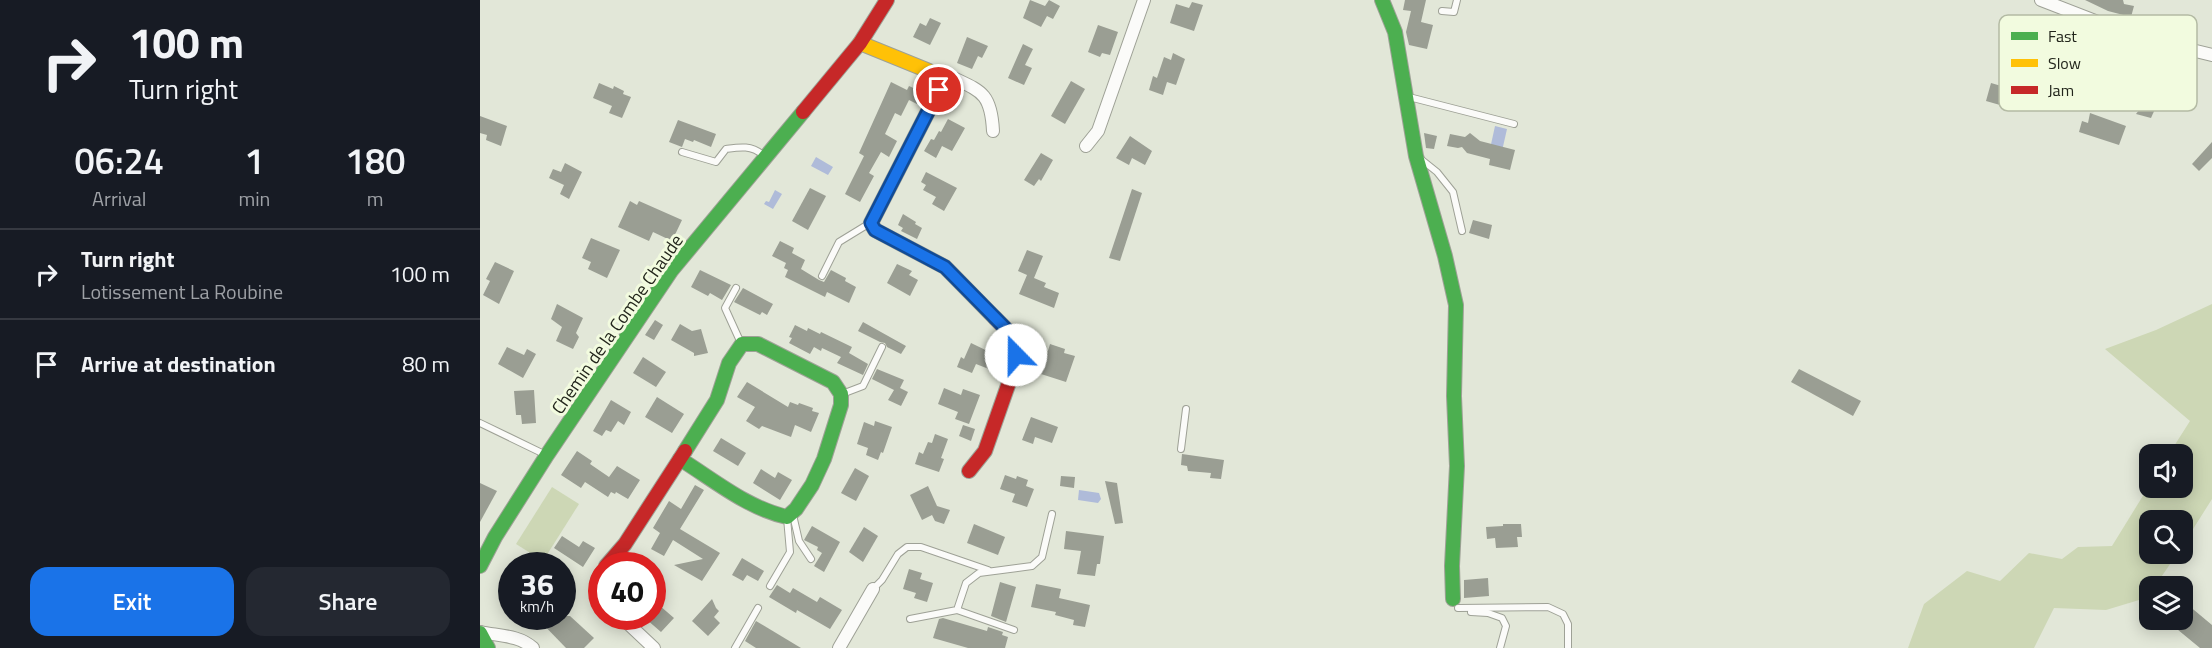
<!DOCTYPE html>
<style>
body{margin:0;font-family:"Titillium Web",sans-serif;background:#242831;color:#f1f3f6;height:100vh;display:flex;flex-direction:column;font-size:22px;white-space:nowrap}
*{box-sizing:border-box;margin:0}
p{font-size:20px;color:#9ea1a6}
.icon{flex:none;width:33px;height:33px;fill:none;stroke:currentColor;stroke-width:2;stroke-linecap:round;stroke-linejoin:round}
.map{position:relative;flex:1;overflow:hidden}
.panel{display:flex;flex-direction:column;background:#171b24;width:480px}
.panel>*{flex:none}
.guide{background:#171b24;color:#f1f3f6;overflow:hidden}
.controls{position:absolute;left:1659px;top:444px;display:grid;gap:12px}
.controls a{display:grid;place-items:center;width:54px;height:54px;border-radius:12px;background:#171b24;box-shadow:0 3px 15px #0003;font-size:30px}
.speed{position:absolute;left:18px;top:552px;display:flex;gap:12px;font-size:30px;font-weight:700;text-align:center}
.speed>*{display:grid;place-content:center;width:78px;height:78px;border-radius:50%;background:#171b24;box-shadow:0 3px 15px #0003;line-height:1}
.speed small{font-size:15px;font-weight:400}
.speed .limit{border:9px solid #d22;background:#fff;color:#111}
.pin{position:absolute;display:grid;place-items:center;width:51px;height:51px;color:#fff;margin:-26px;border:3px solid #fff;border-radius:50%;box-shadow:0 2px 6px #0007}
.me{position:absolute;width:66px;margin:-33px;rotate:338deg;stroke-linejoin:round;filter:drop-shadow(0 0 4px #0008)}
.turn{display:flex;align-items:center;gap:21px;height:126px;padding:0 30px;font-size:27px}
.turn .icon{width:78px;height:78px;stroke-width:2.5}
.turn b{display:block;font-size:42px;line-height:51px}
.eta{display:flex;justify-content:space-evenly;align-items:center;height:102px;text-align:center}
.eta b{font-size:36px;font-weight:600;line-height:42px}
.button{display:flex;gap:12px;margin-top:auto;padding:12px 30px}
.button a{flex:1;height:69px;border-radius:18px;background:#1a73e8;color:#fff;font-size:24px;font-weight:600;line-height:69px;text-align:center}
.button a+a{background:#242831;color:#f1f3f6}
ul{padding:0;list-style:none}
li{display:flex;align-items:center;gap:18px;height:90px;padding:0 30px;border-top:2px solid #363941}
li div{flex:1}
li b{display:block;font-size:22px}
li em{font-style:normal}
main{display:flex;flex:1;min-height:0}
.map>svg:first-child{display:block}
</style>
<main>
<section class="panel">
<div class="guide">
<div class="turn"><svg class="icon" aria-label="right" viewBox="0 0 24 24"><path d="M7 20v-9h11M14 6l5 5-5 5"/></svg><div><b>100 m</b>Turn right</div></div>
</div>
<div class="eta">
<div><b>06:24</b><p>Arrival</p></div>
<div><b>1</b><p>min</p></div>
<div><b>180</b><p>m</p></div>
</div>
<ul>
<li><svg class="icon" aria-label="right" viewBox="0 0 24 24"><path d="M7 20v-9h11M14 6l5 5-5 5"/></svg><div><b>Turn right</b><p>Lotissement La Roubine</p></div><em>100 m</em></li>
<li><svg class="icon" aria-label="arrive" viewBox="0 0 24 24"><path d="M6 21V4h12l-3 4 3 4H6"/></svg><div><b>Arrive at destination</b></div><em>80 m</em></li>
</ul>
<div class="button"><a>Exit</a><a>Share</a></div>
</section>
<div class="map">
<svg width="1732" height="648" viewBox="0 0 1732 648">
<rect width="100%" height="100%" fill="#e2e7d8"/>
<g fill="#cdd7b5">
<polygon points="1732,304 1732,499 1703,545 1702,520 1670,520 1670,554 1697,554 1675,586 1670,586 1669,597 1626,610 1574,608 1554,648 1428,648 1444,604 1487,571 1520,581 1549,553 1582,559 1598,547 1632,546 1669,486 1702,488 1702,454 1689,454 1710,421 1625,349 1676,330"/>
<polygon points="72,487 99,504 63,561 36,544"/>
</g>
<g fill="#afbbd9">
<polygon points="1015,126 1027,129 1022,151 1010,149"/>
<polygon points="336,157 353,167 348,175 331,166"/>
<polygon points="295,190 302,194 293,209 284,204 286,201 289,202"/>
<polygon points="599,490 619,493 621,499 618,503 598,500"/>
</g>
<g fill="#9a9e93">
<polygon points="550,0 565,6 569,0 580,6 573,19 567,16 561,27 543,18"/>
<polygon points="925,0 946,0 941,22 953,25 947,49 929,45 926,32 931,11 923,10"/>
<polygon points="1605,0 1643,0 1644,4 1654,6 1651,17 1628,11"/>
<polygon points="712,2 723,5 714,31 690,23 696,4 709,8"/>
<polygon points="450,18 461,23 450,45 433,37 440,23 446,26"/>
<polygon points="618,25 638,32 630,55 622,53 620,57 608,52"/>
<polygon points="487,37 508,46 502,58 498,56 492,69 477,63"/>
<polygon points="543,44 553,49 545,65 552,68 544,85 528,78"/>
<polygon points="693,53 705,59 696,85 687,82 683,95 669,90 673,76 677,78 684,57 691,60"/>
<polygon points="591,81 605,89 585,124 571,116"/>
<polygon points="411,82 427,90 429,86 442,92 437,104 429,100 421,116 415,113 405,134 417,141 409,157 401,152 389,173 394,176 380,202 365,194 384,156 379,153"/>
<polygon points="119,83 133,89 134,86 144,91 143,94 151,97 142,118 129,113 132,106 113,98"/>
<polygon points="1511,83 1542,92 1540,98 1545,99 1541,111 1506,101"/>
<polygon points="1663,105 1675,109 1671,118 1656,114"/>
<polygon points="1610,113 1646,126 1639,145 1599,132 1602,121 1608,123"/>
<polygon points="0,116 27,126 21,146 6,140 7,135 0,133"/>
<polygon points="468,119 485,128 472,151 462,146 456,158 444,151 451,139 454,140 459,131 461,132"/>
<polygon points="198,120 236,134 231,147 214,140 213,142 205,139 202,147 189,142"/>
<polygon points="944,133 957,136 954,149 946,148"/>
<polygon points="990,133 1000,141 1035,150 1030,170 1009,165 1010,159 987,153 982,147 978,148 967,146 970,134 985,137"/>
<polygon points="650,136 672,151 665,165 652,158 649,165 636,158"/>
<polygon points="1732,142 1732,158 1719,171 1712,164"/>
<polygon points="561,153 573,160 561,181 559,179 554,186 544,180"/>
<polygon points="85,163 102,172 89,199 80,194 84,185 69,178 73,169 81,172"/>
<polygon points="446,172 477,188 464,211 452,204 456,197 443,190 446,185 441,182"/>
<polygon points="330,188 346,196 328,230 312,221"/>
<polygon points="652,189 662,193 640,261 629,258"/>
<polygon points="150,201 157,205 159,201 202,220 192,241 173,232 169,241 138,227"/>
<polygon points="423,214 436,222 435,224 442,228 437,239 421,231 423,228 418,225"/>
<polygon points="993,220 1012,225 1009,239 989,233"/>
<polygon points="111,238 140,250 127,278 108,269 111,262 102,258"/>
<polygon points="300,241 314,248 312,253 325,260 321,269 339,280 344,282 351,270 366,278 365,281 376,287 369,303 347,292 345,297 305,277 308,270 304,268 306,263 292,256"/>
<polygon points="547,250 563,256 554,278 566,283 564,287 579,293 574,308 539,294 547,275 538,271"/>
<polygon points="15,262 34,271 19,304 3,295 10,281 6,279"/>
<polygon points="417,264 432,271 429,275 438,280 430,296 407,283"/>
<polygon points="220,270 251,285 242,300 230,293 228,296 211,287"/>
<polygon points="263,288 293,304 287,315 282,312 280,315 254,302"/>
<polygon points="77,304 103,318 96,333 99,337 93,349 76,341 82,327 71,319"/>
<polygon points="175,320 183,325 174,340 165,335"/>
<polygon points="383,322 426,346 421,354 407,347 405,343 400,342 378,331"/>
<polygon points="200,324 212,331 221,329 228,353 214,356 214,353 191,340"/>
<polygon points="315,325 327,331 328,328 340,334 341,332 372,347 369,353 388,364 383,375 357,363 361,357 342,348 341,351 334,347 330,354 309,343 312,338 309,337"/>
<polygon points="491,343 520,357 514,371 496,364 492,373 477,367 481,357 484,359"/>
<polygon points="570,344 585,349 584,353 595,356 586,382 561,374"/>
<polygon points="27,347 44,355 47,349 56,354 43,378 18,364"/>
<polygon points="163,357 186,372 176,387 153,373"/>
<polygon points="397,369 424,380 420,388 428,392 421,406 408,400 414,390 392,379"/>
<polygon points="1319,369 1381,401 1373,416 1311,382"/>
<polygon points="267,382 308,407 310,402 318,405 319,403 333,408 332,411 339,413 331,432 315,425 311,437 282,426 279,429 266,421 275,407 257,397"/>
<polygon points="464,388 481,395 483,389 500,395 489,424 475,419 478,412 458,404"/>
<polygon points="54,390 56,423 42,424 41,415 36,415 34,391"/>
<polygon points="177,397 204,414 192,433 165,417"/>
<polygon points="131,400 151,412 144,425 138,421 131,432 126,430 122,436 113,431"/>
<polygon points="551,417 578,427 572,443 555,437 553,444 542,440"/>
<polygon points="395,421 412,427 403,453 401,452 398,460 386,455 388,448 377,444 384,422 394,426"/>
<polygon points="483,425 495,429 491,441 479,436"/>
<polygon points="455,434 468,439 461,458 464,459 459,472 435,464 439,452 443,454 448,442 452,443"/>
<polygon points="241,438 266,453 258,466 233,451"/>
<polygon points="97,451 112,461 110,464 129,477 137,466 160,480 148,499 136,492 135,494 131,492 128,497 105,482 101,488 81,475"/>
<polygon points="702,454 744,460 741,479 730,478 731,473 708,471 707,466 701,465"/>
<polygon points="375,468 389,476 376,501 361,493"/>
<polygon points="281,469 295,478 298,472 312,480 300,500 273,483"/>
<polygon points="525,475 536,479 537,476 548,480 546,486 554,489 547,507 532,502 535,494 520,489"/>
<polygon points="581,476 595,477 594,488 580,486"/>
<polygon points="625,481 637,483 643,523 635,524"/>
<polygon points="0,483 17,491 0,522"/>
<polygon points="215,485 224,490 200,529 240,553 222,581 194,565 223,559 193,540 184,556 171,549 180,533 173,528 189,501 201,509"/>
<polygon points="448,486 457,506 470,510 464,524 455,521 452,515 442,520 430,495"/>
<polygon points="494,524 525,537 518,555 487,543"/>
<polygon points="1023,524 1041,524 1042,537 1037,537 1038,547 1016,548 1015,538 1007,539 1006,527 1023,526"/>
<polygon points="332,526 360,542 344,572 334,566 342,553 337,550 338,547 324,540"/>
<polygon points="384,527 398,536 383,562 369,552"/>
<polygon points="586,531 624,536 620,564 617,564 615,576 597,574 601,551 584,549"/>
<polygon points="82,536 99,547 103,541 115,548 103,567 74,548"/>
<polygon points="262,558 284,571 278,581 267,575 263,581 252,575"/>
<polygon points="429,569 442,573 440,579 453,583 447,602 434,598 436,593 423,589"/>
<polygon points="1008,578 1009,596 984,598 984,580"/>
<polygon points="520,582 536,587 526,622 511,616"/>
<polygon points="556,584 581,589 579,598 610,605 605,627 593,625 594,620 575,615 576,612 551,607"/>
<polygon points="297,585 310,593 313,588 337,602 340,597 362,610 350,629 317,610 316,613 289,597"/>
<polygon points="172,599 194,618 181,632 166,619 172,616"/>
<polygon points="232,599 236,608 239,611 234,617 240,623 228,636 212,621"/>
<polygon points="1702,600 1732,625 1732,648 1720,648 1686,620 1702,620"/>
<polygon points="55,616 90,616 114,638 104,648 86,648"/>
<polygon points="463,618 507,631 508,627 523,632 522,635 528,637 525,648 488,648 453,638 459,619"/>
<polygon points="276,621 321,648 276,648 265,641"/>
</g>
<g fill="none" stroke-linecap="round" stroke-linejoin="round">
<g stroke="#9ea196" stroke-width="8">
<g id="lane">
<polyline points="962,11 974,12 977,0"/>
<polyline points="929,97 1034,124"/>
<path d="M202 152 236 162 246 149C260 147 271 145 283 155"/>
<polyline points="942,160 957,172 973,192 982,231"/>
<polyline points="342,276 359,242 390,223"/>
<polyline points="256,288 245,308 260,341"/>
<polyline points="362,394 383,386 402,347"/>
<polyline points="0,423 64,454"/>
<polyline points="701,449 706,409"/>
<polyline points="313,515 319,541 331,559"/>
<polyline points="290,586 310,552 307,518"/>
<polyline points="393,589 402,580 418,554 427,547 441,547 508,570"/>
<polyline points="978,608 1068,607 1083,614 1088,624 1088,648"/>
<polyline points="477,610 534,630"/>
<polyline points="991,612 1008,613 1022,618 1026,626 1020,648"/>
<polyline points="430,619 477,610 486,583 499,573 552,566 562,557 572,514"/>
<polyline points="255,648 278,608"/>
</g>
</g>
<g stroke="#9ea196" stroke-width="14">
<g id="street">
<polyline points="1561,0 1654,36 1732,55"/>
<path d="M459 78 467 75C500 91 511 91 513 131"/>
<polyline points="606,146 618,131 664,0"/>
<path d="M122 571C114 582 114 588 122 599"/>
<polyline points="140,616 174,648"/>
<path d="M0 632C19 636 39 635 53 648"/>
<polyline points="359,648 393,589"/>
</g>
</g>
<g stroke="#9ea196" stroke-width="16">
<g id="fast">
<polyline points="902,0 915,32 936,156 965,256 976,305 974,396 977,466 972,566 973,599"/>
<path d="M200 459C234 480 267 508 307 517L316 509 332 485 344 459 361 405V394L353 382 278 344H262L249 363 237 400 205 451"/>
<polyline points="0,566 15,537 67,455 191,271 323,112"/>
<polyline points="0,633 8,648"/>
</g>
</g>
<g stroke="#9ea196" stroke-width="16">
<polyline id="slow" points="380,43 449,71 459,78 459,90 391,223 395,230 465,267 515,318"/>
</g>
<g stroke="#9ea196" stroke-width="16">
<g id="jam">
<polyline points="323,112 380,43 407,0"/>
<polyline points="489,471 505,451 532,374 536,355 533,336 515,318"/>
<polyline points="126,566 145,544 205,451"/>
</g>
</g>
<use href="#lane" stroke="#fbfbf9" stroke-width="6"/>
<use href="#street" stroke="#fbfbf9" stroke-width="12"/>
<use href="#fast" stroke="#4caf50" stroke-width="14"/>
<use href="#slow" stroke="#ffc107" stroke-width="14"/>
<use href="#jam" stroke="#c62828" stroke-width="14"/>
</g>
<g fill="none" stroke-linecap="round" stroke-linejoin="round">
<g stroke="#114b97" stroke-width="15">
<polyline id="route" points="459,90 391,223 395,230 465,267 533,336 536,355"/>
</g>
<use href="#route" stroke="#1a73e8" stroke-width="10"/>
</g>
<g text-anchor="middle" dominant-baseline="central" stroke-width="6" stroke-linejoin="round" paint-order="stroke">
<g font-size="18" fill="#23261c" stroke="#f2fbdf">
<text transform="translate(137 324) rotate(-55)">Chemin de la Combe Chaude</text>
</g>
</g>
<rect x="1519" y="15" width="198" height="96" rx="9" fill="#f2fbdf" stroke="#b4bba4" stroke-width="1.5"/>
<rect x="1531" y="32" width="27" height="8" fill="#4caf50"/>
<rect x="1531" y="59" width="27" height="8" fill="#ffc107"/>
<rect x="1531" y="86" width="27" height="8" fill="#c62828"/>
<g font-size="16" fill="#23261c">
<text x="1568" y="42">Fast</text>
<text x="1568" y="69">Slow</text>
<text x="1568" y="96">Jam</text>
</g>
</svg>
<div class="controls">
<a><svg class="icon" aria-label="sound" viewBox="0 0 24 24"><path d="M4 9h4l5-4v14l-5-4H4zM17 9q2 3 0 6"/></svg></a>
<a><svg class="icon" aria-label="search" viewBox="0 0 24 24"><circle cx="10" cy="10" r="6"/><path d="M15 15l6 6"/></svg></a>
<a><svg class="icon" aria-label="layers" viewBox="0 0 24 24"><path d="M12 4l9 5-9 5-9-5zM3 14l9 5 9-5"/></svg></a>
</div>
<div class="speed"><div>36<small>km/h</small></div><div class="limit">40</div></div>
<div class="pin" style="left:459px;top:90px;background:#d93025"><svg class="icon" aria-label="arrive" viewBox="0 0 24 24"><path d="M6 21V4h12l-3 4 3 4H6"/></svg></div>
<svg class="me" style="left:536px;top:355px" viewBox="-20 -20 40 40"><circle r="19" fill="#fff"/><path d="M0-13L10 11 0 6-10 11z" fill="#1a73e8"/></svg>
</div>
</main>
